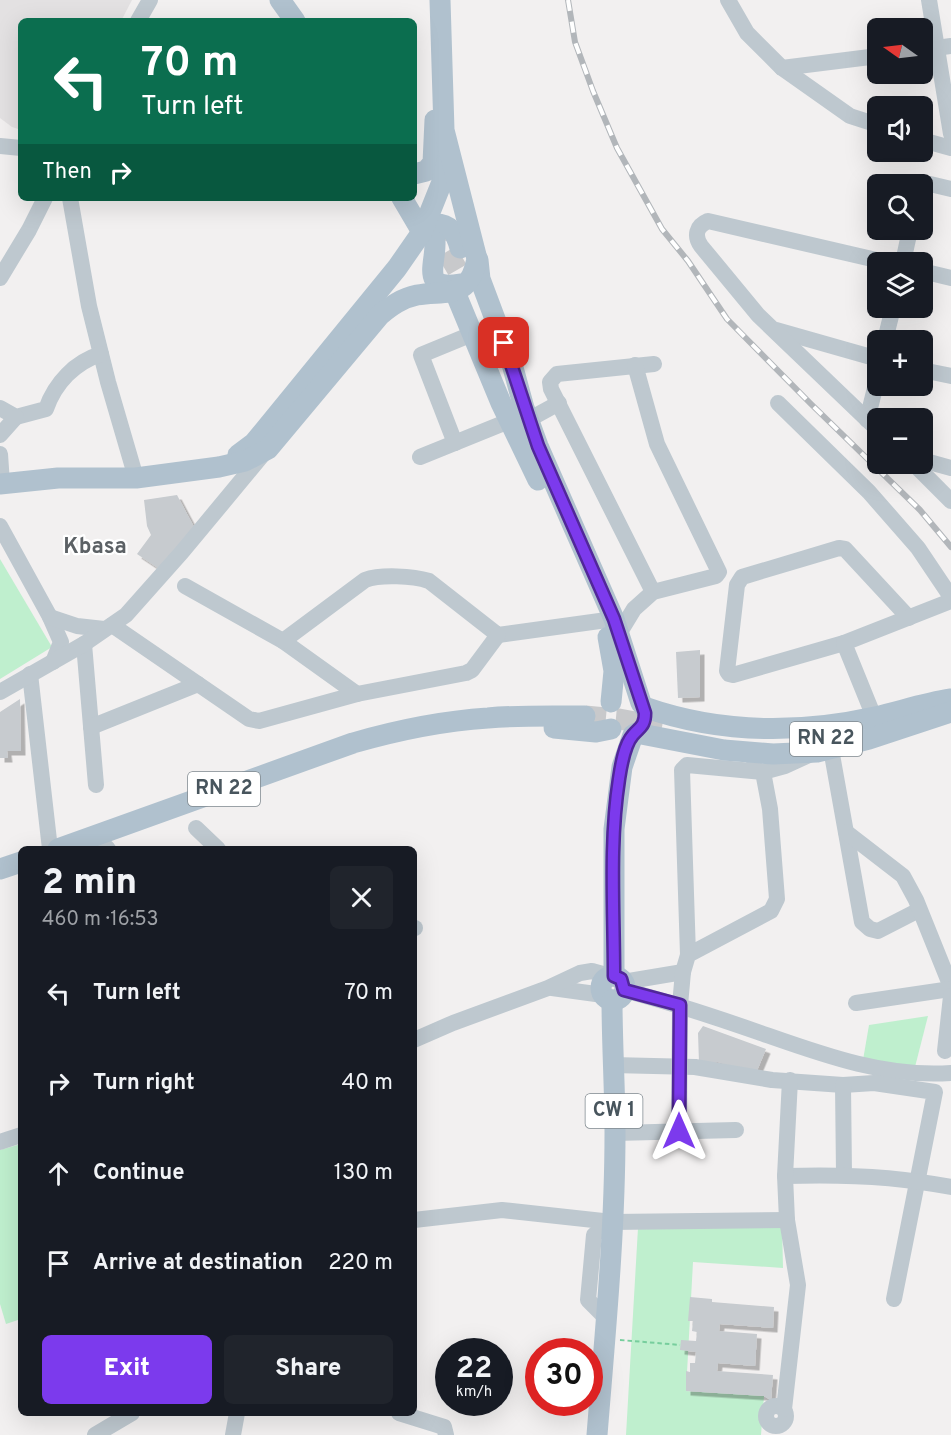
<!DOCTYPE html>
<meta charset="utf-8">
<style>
body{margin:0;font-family:Overpass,sans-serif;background:#20242c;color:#f1f3f6;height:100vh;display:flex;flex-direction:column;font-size:22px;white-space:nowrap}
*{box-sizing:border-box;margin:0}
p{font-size:20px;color:#9ea1a6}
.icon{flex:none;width:33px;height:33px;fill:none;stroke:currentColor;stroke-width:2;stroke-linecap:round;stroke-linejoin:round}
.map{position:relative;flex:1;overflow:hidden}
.sheet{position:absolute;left:18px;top:846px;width:399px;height:570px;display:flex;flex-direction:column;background:#171b24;border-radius:9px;box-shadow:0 6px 24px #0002}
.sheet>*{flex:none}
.top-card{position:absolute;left:18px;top:18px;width:399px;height:183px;border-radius:9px;box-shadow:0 6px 24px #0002;background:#0b6e4f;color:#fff;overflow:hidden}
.needle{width:39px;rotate:284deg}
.fabs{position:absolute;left:867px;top:18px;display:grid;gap:12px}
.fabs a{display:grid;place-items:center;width:66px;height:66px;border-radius:9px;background:#171b24;box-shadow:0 6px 24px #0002;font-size:30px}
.speed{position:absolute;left:435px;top:1338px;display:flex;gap:12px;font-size:30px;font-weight:700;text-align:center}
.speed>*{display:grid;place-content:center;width:78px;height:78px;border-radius:50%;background:#171b24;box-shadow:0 6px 24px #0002;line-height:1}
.speed small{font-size:15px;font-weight:400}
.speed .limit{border:9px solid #d22;background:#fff;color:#111}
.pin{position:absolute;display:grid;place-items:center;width:51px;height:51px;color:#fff;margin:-26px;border-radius:12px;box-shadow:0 3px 9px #0006}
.me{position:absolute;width:66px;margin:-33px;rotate:0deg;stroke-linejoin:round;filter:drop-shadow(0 0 4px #0008)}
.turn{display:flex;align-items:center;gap:21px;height:126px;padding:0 24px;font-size:27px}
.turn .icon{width:78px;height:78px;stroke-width:2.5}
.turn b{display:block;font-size:42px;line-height:51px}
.then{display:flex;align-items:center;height:57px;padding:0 24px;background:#0003;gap:12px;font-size:22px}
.round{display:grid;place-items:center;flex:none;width:63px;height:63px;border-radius:9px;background:#20242c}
.head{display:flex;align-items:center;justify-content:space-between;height:102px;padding:0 24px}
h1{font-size:36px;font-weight:800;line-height:45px}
.action{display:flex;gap:12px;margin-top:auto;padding:12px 24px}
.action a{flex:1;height:69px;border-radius:9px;background:#7c3aed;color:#fff;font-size:24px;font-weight:800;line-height:69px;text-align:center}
.action a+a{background:#20242c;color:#f1f3f6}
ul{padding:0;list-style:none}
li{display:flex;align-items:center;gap:18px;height:90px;padding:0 24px}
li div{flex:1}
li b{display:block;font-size:22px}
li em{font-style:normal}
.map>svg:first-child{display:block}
</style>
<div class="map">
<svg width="951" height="1435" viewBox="0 0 951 1435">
<defs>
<filter id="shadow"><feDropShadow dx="4.5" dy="4.5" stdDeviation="0" flood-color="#0004"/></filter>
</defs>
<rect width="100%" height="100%" fill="#f2f0f0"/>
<polygon fill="#e3e1e2" points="0,0 132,0 121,21 21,21 21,130 12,127 0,118"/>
<g fill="#bfefce">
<polygon points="0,559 52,647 0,679"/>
<polygon points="928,1016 915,1067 863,1060 869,1025"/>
<polygon points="21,1144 21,1319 6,1324 0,1304 0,1150"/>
<polygon points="782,1225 783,1268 693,1262 686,1391 764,1396 761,1435 626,1435 638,1228"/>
</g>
<g fill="#c7cbcf" filter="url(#shadow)">
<polygon points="177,495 195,529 158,568 137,554 151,535 147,526 144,500"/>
<polygon points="700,650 700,697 678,698 676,652"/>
<polygon points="20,699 21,751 7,751 8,758 0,758 0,712"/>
<polygon points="703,1026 766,1049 756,1073 718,1062 699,1063 698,1033"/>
<polygon points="690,1297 712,1299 712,1302 774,1307 773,1328 720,1324 719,1331 757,1334 755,1366 718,1363 717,1371 773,1375 771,1400 764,1396 686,1391 686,1371 690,1372 690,1363 695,1363 696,1352 680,1350 681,1340 696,1341 697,1332 692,1331 693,1321 688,1321"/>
</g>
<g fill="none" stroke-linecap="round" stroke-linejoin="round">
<g stroke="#c8c9cb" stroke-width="21" stroke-dasharray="21 10" stroke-linecap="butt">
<polyline points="431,225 470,291"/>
<polyline points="585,716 619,719 662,727"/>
</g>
<polyline stroke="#77ce9d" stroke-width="2" stroke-dasharray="4.5 3" stroke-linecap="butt" points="620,1340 680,1345"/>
<g stroke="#bec8cf" stroke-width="16">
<polyline points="728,0 747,33 782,68 850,116 878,125"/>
<polyline points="929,0 951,134"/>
<polyline points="138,21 150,0"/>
<polyline points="922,50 951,46"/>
<polyline points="782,68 878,56"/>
<polyline points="922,140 951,148"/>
<polyline points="0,146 21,148"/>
<polyline points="922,187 930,184 951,189"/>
<polyline points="70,198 89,306 108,382 136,478"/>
<polyline points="903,262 910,230"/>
<polyline points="922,271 951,278"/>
<polyline points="0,278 29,230 45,198"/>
<polyline points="776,330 878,359"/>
<polyline points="885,340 893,308"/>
<polyline points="922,370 951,376"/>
<polyline points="778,403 869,492 918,548 951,597"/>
<path d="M0 408 16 417 46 409C55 383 75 362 101 354"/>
<polyline points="528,420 559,403"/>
<polyline points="867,420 878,376"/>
<path d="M878 430 758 315 701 246C694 236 696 226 708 221L885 262"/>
<polyline points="0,435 16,417"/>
<polyline points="455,443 421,355 472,334"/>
<polyline points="0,454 2,483"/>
<polyline points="420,457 509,421"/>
<polyline points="922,460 951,468"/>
<polyline points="914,464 951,501"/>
<polyline points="0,526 50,617 61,642 53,662"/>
<polyline points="185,586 283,641 357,694"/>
<polyline points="653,592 551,389 550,382 557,374 654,364"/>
<polyline points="50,617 77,626 104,629"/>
<polyline points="112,625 198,684"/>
<polyline points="620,632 634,609 653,592 716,576 719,572 657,444 635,365"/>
<path d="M283 641 365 580C381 574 413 576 429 581L498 635 614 619"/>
<polyline points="844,643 733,675 729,674 727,671 737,585 742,577 839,548 845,549 909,618"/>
<polyline points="84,644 96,785"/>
<polyline points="30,674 50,849"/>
<polyline points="0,692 84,644 126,615 182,552 265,452"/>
<polyline points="874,717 844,643 951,601"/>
<polyline points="91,727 198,684 249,719 259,721 357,694 466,673 472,670 498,635"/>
<polyline points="831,749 862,922 870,929 878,931 919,910"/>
<polyline points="752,768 763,772 785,766 809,755"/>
<polyline points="196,828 218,849"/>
<polyline points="846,832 903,876 916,900 951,987"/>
<polyline points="95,836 108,849"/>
<polyline points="414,928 415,928"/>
<polyline points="623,982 683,972"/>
<polyline points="552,988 603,995"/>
<path d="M624 990C669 1002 712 1016 755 1031 818 1053 883 1078 951 1073"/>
<polyline points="856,1003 951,989"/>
<polyline points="414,1040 453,1023 548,988 580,973 592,971 610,976"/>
<polyline points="945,1051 951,996"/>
<polyline points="612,1065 695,1067 772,1080 843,1085 874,1083 935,1092 894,1299"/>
<polyline points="843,1085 844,1174"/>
<polyline points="679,1131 680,1005 683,972 688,955 682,770 687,765 763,772 770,809 777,899 771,911 688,955"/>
<polyline points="615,1133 736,1130"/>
<polyline points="0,1142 21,1135"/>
<path d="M785 1176C842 1174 896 1176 951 1187"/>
<polyline points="414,1220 502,1210 612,1222 787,1220"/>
<polyline points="606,1318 588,1300 594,1235 612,1222"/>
<circle cx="776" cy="1416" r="10"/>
<polyline points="784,1409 798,1285 787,1220 785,1176 790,1080"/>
<polyline points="399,1413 444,1427 446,1435"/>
<polyline points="95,1435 132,1413"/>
<polyline points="233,1435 237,1413"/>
</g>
<g stroke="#b0c1ce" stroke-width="21">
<polyline points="280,0 295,21"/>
<polyline points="414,174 426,171 433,163 435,120"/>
<path d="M402 198 422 232 433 224C450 223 456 233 460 248"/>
<path d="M435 242C436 264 420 291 460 284"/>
<polyline points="478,260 480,279 512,364 524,408 538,446 614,619 641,703"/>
<polyline points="455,292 501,403 538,480"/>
<polyline points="238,455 254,443 397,268 422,232 442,182 449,153"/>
<path d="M0 484 58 478H136L219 467 245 461 268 449 380 315C391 306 402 298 417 295 447 290 469 300 477 259L444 130 440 0"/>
<polyline points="608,637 614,671 611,702"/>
<path d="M644 707C718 733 798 734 875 717 901 711 925 703 951 699"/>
<polyline points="554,728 596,732 611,729"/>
<polyline points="636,733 724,750 773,754 817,752 869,739 951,712"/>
<path d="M58 849 353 743C398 730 442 721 488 718 520 715 553 716 585 716"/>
<polyline points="0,869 21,862"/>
<polyline points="614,976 614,829 622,767 633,735"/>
<circle cx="613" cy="988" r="12"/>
<path d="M597 1435C605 1335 615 1233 615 1133 615 1088 612 1044 612 1000"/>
</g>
<g stroke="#b2b6ba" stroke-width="6">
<polyline id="rail" points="568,0 575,42 593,91 617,148 662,229 688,261 727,319 811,404 920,510 951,547"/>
</g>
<use href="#rail" stroke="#fff" stroke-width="4" stroke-dasharray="11" stroke-linecap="butt"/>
</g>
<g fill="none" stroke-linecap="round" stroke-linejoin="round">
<g stroke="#51269a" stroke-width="15">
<path id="route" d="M504 343 538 446 614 619 645 713C645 726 640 727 633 735 624 745 621 766 619 779 609 843 614 910 614 976L621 979 624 990 680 1005 679 1131"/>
</g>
<use href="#route" stroke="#7c3aed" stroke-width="10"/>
</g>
<g text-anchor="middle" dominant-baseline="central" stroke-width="4.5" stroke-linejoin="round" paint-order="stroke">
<g fill="#fff" stroke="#7f888e" stroke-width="1.5">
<rect x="790" y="722" width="72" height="34" rx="4.5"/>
<rect x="188" y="772" width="72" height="34" rx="4.5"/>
<rect x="585.5" y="1094" width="57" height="34" rx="4.5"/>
</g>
<g font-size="20" font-weight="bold" fill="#48555d">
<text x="826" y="739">RN 22</text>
<text x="224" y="789">RN 22</text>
<text x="614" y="1111">CW 1</text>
</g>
<g font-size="22" font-weight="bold" fill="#5c6165" stroke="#fff">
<text x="95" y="547">Kbasa</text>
</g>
</g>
</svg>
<div class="fabs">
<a><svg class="needle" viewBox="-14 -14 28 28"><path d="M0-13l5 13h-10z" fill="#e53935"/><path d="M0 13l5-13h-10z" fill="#9ea1a6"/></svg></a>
<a><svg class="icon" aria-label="sound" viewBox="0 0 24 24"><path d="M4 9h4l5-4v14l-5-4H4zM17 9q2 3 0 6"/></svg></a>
<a><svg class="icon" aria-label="search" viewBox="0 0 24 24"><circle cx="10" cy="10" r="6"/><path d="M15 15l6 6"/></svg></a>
<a><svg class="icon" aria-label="layers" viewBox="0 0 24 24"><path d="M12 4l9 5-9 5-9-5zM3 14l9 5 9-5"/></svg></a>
<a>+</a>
<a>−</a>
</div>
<div class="speed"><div>22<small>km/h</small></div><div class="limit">30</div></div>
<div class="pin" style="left:504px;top:343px;background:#d93025"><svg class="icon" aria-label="arrive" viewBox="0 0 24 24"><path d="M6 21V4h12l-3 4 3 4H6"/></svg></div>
<svg class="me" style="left:679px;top:1131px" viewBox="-20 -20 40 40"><path d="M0-17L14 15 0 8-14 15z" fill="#7c3aed" stroke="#fff" stroke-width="4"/></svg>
<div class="top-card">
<div class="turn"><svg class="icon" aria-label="left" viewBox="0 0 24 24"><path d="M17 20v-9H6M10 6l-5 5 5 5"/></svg><div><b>70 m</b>Turn left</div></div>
<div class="then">Then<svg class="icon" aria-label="right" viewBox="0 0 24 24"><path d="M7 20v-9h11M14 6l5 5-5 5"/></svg></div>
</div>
<section class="sheet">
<div class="head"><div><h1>2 min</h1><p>460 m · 16:53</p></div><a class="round"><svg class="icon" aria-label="close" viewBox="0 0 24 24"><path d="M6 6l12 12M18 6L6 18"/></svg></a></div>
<ul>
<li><svg class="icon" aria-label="left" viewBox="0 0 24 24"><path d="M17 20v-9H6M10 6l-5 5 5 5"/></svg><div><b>Turn left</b></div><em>70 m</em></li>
<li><svg class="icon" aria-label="right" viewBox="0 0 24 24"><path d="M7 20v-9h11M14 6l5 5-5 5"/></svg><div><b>Turn right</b></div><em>40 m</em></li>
<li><svg class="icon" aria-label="ahead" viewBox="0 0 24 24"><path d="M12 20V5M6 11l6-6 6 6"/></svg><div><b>Continue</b></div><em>130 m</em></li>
<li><svg class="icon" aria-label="arrive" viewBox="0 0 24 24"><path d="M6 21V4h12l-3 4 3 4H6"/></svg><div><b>Arrive at destination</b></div><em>220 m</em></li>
</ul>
<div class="action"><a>Exit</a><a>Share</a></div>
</section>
</div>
